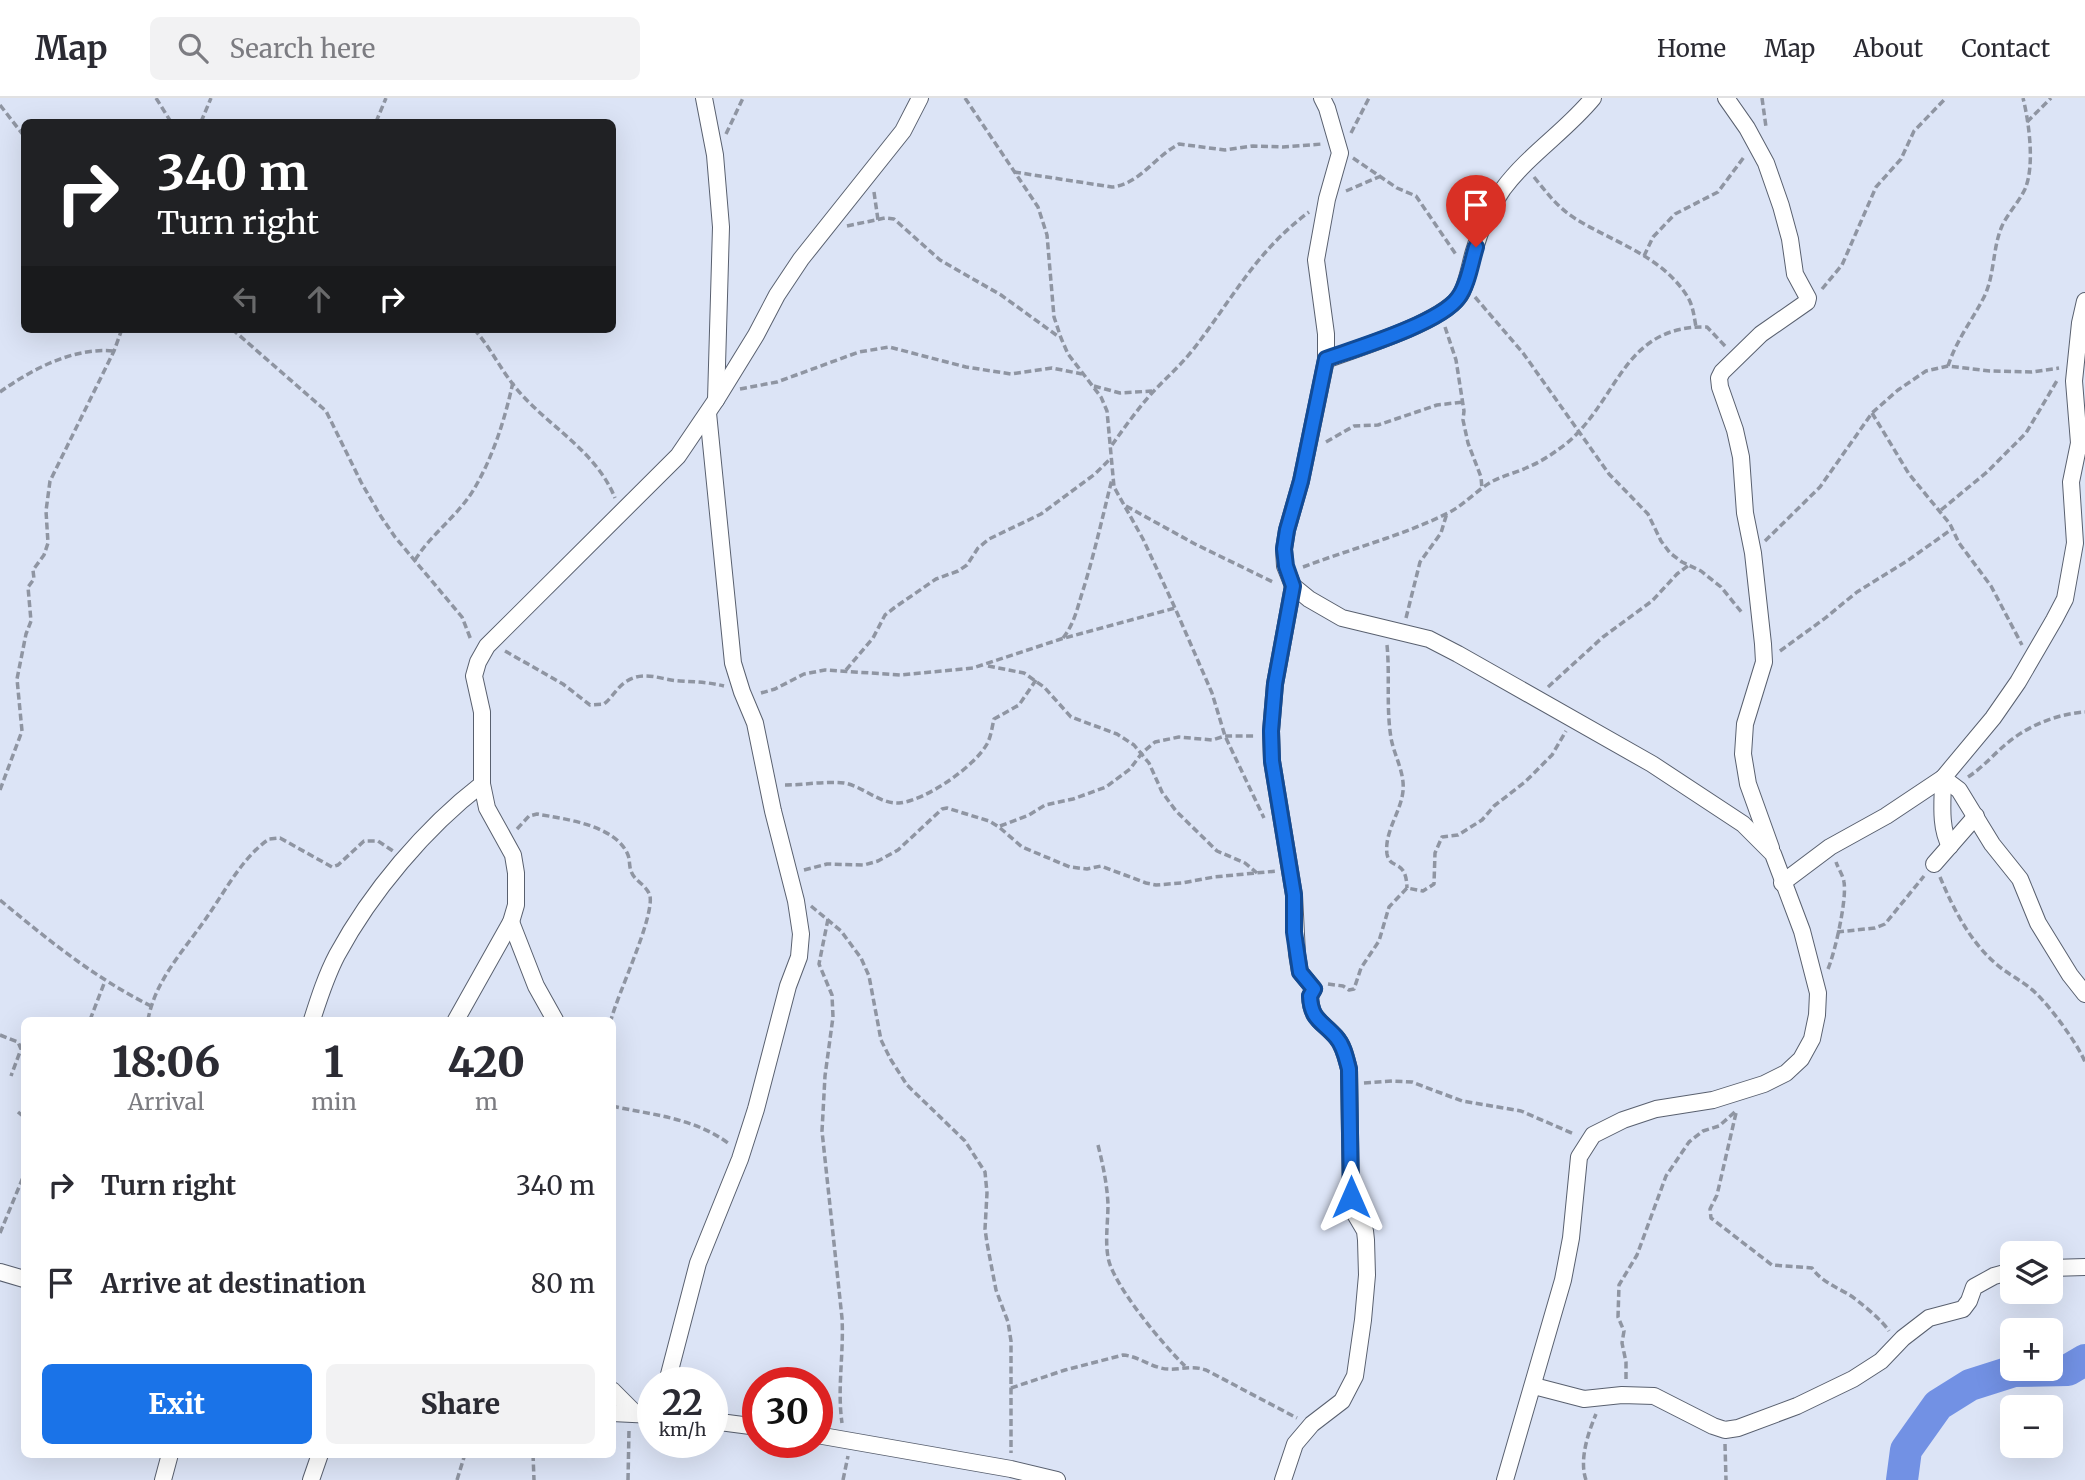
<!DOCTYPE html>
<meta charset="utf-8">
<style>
body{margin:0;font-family:Merriweather,serif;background:#f2f2f3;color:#2b2b33;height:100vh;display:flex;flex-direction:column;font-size:26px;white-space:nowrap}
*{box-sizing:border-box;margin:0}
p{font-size:23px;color:#7c7c81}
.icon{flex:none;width:38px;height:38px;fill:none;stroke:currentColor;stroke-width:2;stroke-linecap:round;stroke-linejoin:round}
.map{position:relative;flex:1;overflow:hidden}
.sheet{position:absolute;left:21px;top:919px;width:595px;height:441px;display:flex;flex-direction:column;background:#fff;border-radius:10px;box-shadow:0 7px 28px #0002}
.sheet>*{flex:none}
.hud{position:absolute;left:21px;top:21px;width:595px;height:214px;border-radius:10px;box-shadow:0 7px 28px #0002;background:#202124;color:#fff;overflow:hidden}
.tools{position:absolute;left:2000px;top:1143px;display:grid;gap:14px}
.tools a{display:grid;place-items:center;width:63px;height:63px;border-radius:10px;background:#fff;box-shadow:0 7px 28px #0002;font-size:35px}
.speed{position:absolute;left:637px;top:1269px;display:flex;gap:14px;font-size:35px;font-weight:700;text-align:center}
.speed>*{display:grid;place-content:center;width:91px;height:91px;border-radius:50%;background:#fff;box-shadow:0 7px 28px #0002;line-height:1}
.speed small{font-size:18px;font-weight:400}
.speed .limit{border:10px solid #d22;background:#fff;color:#111}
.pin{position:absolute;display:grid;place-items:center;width:60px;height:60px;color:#fff;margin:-72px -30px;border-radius:50% 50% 50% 0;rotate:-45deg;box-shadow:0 0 7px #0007}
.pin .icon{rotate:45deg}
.me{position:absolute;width:77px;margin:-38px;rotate:0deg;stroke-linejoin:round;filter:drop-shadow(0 0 5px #0008)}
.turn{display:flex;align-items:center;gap:24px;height:147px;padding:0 21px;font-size:32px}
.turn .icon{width:91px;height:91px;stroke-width:2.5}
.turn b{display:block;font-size:49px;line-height:60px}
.lanes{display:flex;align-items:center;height:66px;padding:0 21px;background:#0003;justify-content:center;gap:35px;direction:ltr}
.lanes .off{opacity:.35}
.eta{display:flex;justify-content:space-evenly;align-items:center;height:119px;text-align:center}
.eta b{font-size:42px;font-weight:800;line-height:49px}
.primary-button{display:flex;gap:14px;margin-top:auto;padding:14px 21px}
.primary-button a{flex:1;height:80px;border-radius:10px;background:#1a73e8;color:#fff;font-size:28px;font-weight:800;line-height:80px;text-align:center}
.primary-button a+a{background:#f2f2f3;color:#2b2b33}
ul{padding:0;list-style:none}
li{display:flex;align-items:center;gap:21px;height:98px;padding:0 21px}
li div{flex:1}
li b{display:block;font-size:26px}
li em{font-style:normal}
header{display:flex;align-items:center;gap:42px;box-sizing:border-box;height:98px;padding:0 35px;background:#fff;border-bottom:2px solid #e1e1e2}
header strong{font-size:33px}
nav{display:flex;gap:38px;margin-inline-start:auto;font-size:24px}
.search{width:490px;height:63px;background:#f2f2f3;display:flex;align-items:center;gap:18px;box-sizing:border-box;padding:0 24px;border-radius:10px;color:#7c7c81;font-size:26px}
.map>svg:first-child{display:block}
</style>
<header>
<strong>Map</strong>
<div class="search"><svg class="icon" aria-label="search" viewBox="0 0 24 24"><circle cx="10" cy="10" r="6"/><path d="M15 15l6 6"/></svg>Search here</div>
<nav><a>Home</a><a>Map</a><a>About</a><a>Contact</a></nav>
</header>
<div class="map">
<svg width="2085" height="1382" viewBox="0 0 2085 1382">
<rect width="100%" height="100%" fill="#dce4f6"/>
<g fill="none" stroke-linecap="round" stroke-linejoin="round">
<polyline stroke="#7291e4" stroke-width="32" points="1902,1382 1906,1352 1938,1307 1970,1287 2014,1273 2068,1272 2085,1262"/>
<g stroke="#59606f" stroke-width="18">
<g id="street">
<polyline points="1322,0 1327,10 1340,55 1327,101 1316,162 1326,236 1326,262 1301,383 1287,432 1284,451 1285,468 1293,488 1309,501 1342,520 1429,541 1458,556 1652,666 1743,726 1773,756 1802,833 1818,895 1817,917 1812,941 1801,961 1786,975 1764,986 1713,1002 1656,1011 1623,1022 1593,1037 1579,1059 1571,1140 1563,1182 1505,1382"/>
<polyline points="1726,0 1747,30 1766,65 1781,108 1790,141 1795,176 1808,200 1807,204 1761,236 1722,274 1719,280 1720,289 1735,332 1741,359 1745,415 1753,455 1763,546 1764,564 1745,626 1743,656 1748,686 1771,750"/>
<path d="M1326 262C1357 250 1449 223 1462 194 1468 181 1470 166 1474 153 1480 132 1491 108 1503 91 1529 56 1566 33 1593 0"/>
<polyline points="716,302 756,237 777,197 801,161 903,33 920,0"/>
<polyline points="1943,680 1959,692 1992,746 2020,781 2038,825 2070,877 2085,896"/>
<path d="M1943 680C1943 702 1939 728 1950 748"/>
<polyline points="1934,766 1976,718"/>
<polyline points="1782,785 1830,749 1886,718 1943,680 1993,620 2018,584 2054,522 2065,501 2075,445 2071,384 2079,345 2074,283 2080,225 2085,203"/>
<polyline points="511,824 536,888 555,922"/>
<path d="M312 922C319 900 326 878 337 857 371 794 425 730 482 686"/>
<polyline points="456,922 511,824 516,807 516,775 513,757 487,710 482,686 482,614 474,578 478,564 487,548 678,358 716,302 721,129 715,57 704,0"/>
<polyline points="2051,1170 2085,1169"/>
<polyline points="0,1174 24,1181"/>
<polyline points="667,1284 698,1165 740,1061 756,1011 788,888 799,859 801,836 796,803 773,713 755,625 742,594 733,565 708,315"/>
<polyline points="1534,1288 1584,1301 1622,1297 1654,1298 1713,1328 1725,1332 1738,1330 1797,1308 1853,1281 1881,1263 1903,1240 1929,1220 1963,1211 1969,1203 1974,1189 1994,1178 2012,1173"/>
<polyline points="612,1292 636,1316"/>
<polyline points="612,1315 653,1317"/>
<polyline points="712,1323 758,1329"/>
<polyline points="817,1337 1011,1371 1057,1382"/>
<polyline points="163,1382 170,1356"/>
<polyline points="311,1382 320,1356"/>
<path d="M1283 1382 1295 1346 1312 1326 1342 1303 1355 1278 1363 1222 1367 1177 1366 1142 1365 1133 1355 1116 1351 1099 1349 971C1346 960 1344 948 1336 939 1322 923 1311 922 1310 898L1314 891 1300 874 1297 856 1294 797 1272 663 1271 633 1275 586 1293 488"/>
</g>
</g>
<g stroke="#8f95a2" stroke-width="3.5" stroke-dasharray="7 3.5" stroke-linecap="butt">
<polyline points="156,0 171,24"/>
<polyline points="965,0 1038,109 1047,137 1054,219 1061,240 1068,256 1101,299 1107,313 1114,389 1143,441 1175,510 1212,595 1225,638 1264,720"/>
<polyline points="1762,0 1766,29"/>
<polyline points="0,7 24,38"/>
<polyline points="201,24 211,0"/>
<polyline points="376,24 386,0"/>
<polyline points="2027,24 2051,0"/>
<polyline points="1351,35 1369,0"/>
<polyline points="726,36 743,0"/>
<polyline points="1353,60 1397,90 1416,98 1457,158"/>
<path d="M1014 74 1112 89C1140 86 1154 59 1179 46L1225 52 1253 48 1283 49 1322 46"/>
<path d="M1534 79C1547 95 1558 110 1576 121 1613 144 1662 158 1687 198 1693 207 1694 218 1696 229"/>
<polyline points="1346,93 1381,78"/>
<polyline points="874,94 878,122"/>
<polyline points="847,128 885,120 894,121 940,162 1001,197 1059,239"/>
<polyline points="1644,158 1653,139 1675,116 1718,94 1744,59"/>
<polyline points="1822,191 1842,167 1876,89 1901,61 1914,33 1946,0"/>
<polyline points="1475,199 1523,255 1609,376 1648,416 1661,443 1670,455 1682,464 1701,473 1721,489 1743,516"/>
<polyline points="1445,229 1456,262 1464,313 1463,322 1468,345 1481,379 1482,391"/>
<polyline points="232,231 326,313 361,384 380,417 395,439 462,519 471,542"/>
<path d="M474 231C492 251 503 277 522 297 553 331 597 355 615 400"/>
<path d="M1948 268C1956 243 1971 224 1983 201 1995 179 1992 151 2002 128 2008 115 2019 104 2025 91 2035 68 2029 24 2023 0"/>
<polyline points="1094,288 1120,295 1152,293"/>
<polyline points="740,291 777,284 859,254 889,249 966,269 1011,276 1052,270 1082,276"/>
<path d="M0 294C32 271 74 249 114 253"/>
<polyline points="1872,315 1909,376 1950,426 1959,445 1991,488 2022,547"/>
<polyline points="1326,344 1354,328 1378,327 1437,307 1463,304"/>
<path d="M1112 347C1124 330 1137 312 1151 296 1165 281 1178 270 1192 253 1232 202 1255 154 1309 114"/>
<polyline points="1126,408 1195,446 1275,485"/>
<polyline points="1941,412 1987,374 2026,335 2058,281"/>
<polyline points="1765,443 1820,389 1872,315 1898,292 1926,273 1948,268 1990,273 2032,274 2059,270"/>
<path d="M415 462C431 436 458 418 474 391 493 359 505 321 513 284"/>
<path d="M1303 469C1350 451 1402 438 1448 415 1464 407 1476 393 1491 384 1502 378 1515 375 1526 370 1541 364 1554 355 1567 345 1619 301 1623 227 1707 229L1726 249"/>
<polyline points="1406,520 1420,464 1441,435 1447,415"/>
<path d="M1063 540C1075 525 1078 507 1084 489 1095 453 1103 417 1112 381"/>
<path d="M1387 547C1390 578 1386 609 1391 640 1394 657 1405 675 1403 693 1401 714 1384 734 1387 756 1390 773 1406 759 1407 790"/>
<path d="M505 553 563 586 590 607 604 606C613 599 617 589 627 583 645 572 661 582 680 583 696 584 708 584 724 588"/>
<polyline points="1780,553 1824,521 1857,494 1907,463 1952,431"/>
<polyline points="988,568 1024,575 1044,589 1071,619 1117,636 1134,647 1149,665 1162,694 1176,713 1217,753 1245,765 1257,775"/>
<polyline points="846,572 873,540 885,517 894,510 936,481 958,473 967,467 978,450 989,441 1041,416 1095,376 1111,360"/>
<polyline points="1548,589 1603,539 1652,503 1677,476 1689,467"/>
<polyline points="761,595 775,591 804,576 825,572 901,577 973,570 1061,541 1175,510"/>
<path d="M1968 679C1982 670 1993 657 2005 647 2027 628 2056 616 2085 614"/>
<path d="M785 687C803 687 825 683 844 685 863 688 879 706 899 705 925 703 974 669 987 646 991 639 992 629 994 621L1019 607 1036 582"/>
<polyline points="0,692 22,633 17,581 26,536 31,523 28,489 34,481 33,472 44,457 48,445 46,413 50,383 114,253 122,231"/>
<polyline points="1000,728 1029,717 1045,707 1073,701 1106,689 1130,671 1142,655 1155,644 1179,639 1212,642 1225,638 1256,638"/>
<path d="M517 731 529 718 537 716C565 721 616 727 628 757 630 762 629 768 631 773 634 783 647 787 650 798 654 820 618 895 611 922"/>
<polyline points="804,772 827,766 864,767 878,763 898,752 942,711 947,710 989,723 999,729 1022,749 1070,769 1087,771 1101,768 1146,785 1156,787 1182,785 1214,779 1277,773"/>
<path d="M1940 779C1953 810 1969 842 1995 865 2006 875 2019 881 2030 890 2046 902 2078 946 2085 964"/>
<path d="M0 802C48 842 95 880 151 908"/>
<polyline points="811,808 841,833 861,860 869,878 881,942 891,962 907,987 965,1043 985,1074 987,1095 985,1131 987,1145 996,1192 1008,1224 1011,1243 1011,1355"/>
<path d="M828 821 819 866 832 897 833 919 825 978 822 1033 842 1220C844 1255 837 1290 842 1325"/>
<polyline points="1837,834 1875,830 1885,826 1924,778"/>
<path d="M1828 871C1835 854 1847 802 1844 784 1843 777 1838 770 1836 764"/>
<polyline points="1328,886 1343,888 1349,892 1354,891 1361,870 1379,843 1389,809 1407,790 1423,793 1434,786 1435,755 1442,739 1458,737 1482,722 1494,708 1525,684 1552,657 1566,633"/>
<polyline points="90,922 105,883"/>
<path d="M148 922C155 881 187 849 209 816 227 790 243 759 269 741L280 740 332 769 338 767 364 743H378L393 753"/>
<polyline points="0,937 18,944 21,951 11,978"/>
<polyline points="1364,985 1392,983 1412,984 1462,1003 1521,1013 1574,1036"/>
<path d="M612 1008C653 1017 694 1020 728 1045"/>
<polyline points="18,1014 24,1019"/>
<path d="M1736 1015 1717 1097 1710 1111 1711 1120 1772 1167 1812 1170C1821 1183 1834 1188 1848 1196 1858 1202 1883 1223 1889 1233"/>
<path d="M1098 1047C1103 1067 1107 1086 1108 1106 1108 1124 1105 1142 1108 1159 1112 1186 1164 1248 1185 1268"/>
<polyline points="0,1135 24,1077"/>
<polyline points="1626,1281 1626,1264 1622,1245 1624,1233 1618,1219 1619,1187 1637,1157 1666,1078 1689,1044 1703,1033 1719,1028 1736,1013"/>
<path d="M1011 1290 1065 1272 1123 1257C1137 1258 1148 1267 1161 1270 1177 1274 1188 1266 1206 1272L1297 1320"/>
<polyline points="1725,1346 1726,1382"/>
<polyline points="533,1356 534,1382"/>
<polyline points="457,1382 465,1356"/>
<polyline points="628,1382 629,1332"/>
<polyline points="843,1382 848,1358"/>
<path d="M1586 1382C1579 1362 1588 1335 1596 1316"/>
</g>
<use href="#street" stroke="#fff" stroke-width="16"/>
</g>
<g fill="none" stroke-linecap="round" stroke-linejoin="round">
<g stroke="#114b97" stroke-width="18">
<path id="route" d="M1351 1099 1349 971C1346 960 1344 948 1336 939 1322 923 1311 922 1310 898L1314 891 1300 874 1294 834V797L1272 663 1271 633 1275 586 1293 488 1286 468 1284 451 1287 432 1301 383 1326 261C1357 250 1440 225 1458 200 1468 187 1471 165 1476 149"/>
</g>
<use href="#route" stroke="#1a73e8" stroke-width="12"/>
</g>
</svg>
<div class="tools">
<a><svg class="icon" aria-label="layers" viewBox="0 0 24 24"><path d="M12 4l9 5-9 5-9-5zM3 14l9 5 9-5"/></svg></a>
<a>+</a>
<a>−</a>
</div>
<div class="speed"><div>22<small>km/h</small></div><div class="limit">30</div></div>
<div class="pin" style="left:1476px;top:149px;background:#d93025"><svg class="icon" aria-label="arrive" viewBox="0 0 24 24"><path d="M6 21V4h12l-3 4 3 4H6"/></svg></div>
<svg class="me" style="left:1351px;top:1099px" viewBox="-20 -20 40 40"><path d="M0-17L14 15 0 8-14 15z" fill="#1a73e8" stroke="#fff" stroke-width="4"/></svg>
<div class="hud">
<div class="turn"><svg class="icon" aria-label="right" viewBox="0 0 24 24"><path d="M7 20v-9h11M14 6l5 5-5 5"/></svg><div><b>340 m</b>Turn right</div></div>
<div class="lanes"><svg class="icon off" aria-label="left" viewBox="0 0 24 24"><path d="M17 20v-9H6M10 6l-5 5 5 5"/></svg><svg class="icon off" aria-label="ahead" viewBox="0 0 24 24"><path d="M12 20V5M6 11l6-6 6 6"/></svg><svg class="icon" aria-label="right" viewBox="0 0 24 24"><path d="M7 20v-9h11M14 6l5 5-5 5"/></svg></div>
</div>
<section class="sheet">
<div class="eta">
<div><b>18:06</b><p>Arrival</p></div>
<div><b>1</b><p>min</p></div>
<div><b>420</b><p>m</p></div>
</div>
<ul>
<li><svg class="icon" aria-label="right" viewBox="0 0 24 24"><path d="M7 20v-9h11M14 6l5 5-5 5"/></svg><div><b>Turn right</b></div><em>340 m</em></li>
<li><svg class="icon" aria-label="arrive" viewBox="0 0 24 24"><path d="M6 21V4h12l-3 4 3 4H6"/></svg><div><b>Arrive at destination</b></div><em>80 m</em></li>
</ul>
<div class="primary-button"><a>Exit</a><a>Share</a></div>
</section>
</div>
